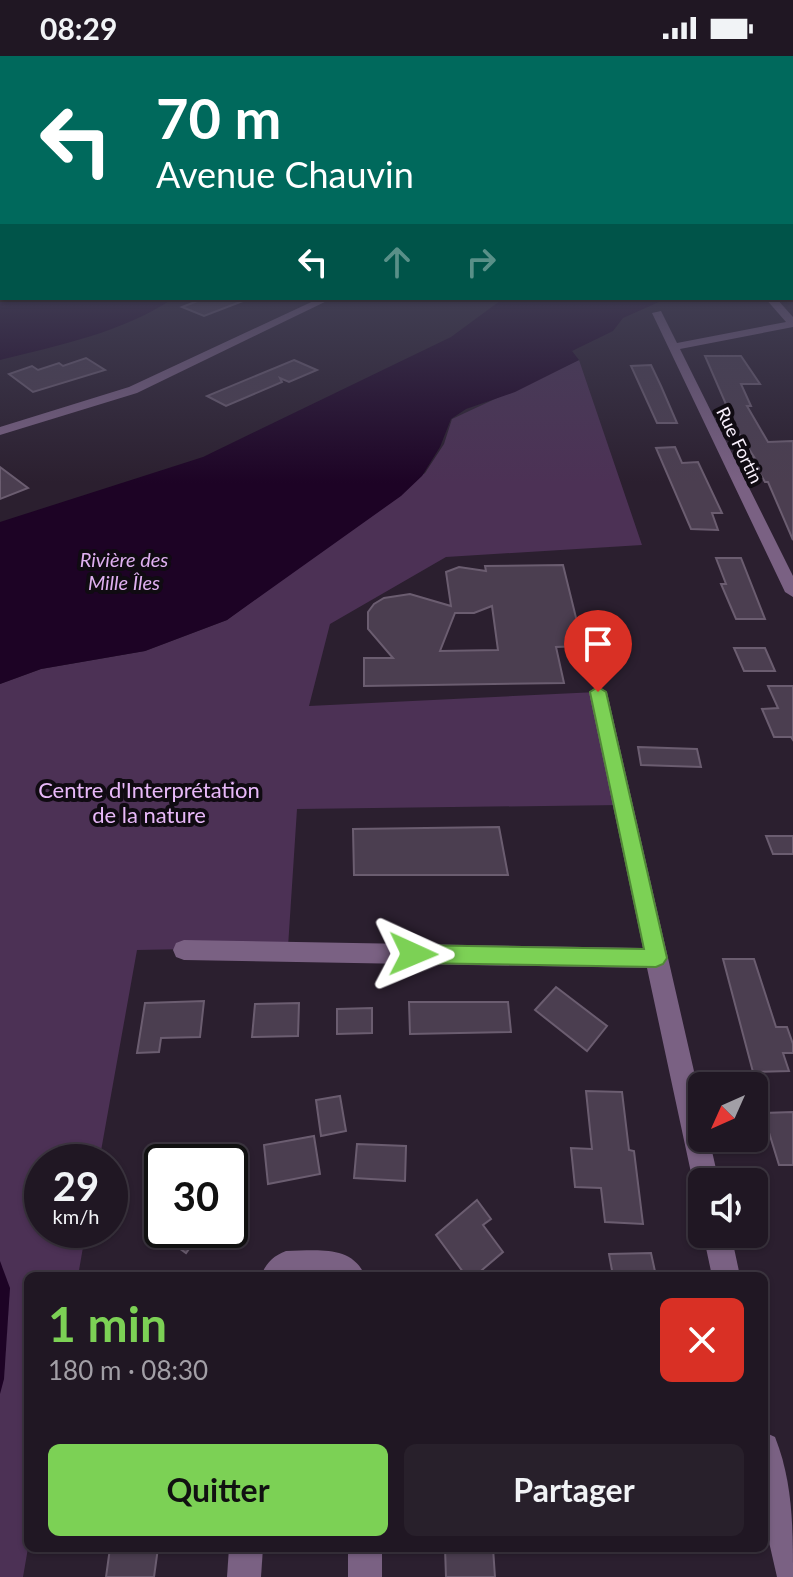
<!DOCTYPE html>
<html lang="fr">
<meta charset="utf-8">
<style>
body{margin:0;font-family:Lato,sans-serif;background:#28202b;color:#f1f3f6;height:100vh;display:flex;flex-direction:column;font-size:30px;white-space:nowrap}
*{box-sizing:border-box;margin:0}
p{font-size:26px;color:#a29fa6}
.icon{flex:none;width:44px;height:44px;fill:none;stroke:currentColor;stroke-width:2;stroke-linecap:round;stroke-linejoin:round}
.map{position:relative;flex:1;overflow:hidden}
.sheet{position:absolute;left:24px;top:1216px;width:744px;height:280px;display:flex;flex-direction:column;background:#201723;border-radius:12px;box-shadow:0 2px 6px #0004,0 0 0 2px #3d3641}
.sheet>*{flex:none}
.banner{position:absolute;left:0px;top:0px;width:794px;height:244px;box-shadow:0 2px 6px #0004,0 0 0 2px #3d3641;background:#00695c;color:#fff;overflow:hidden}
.needle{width:52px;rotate:225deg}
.controls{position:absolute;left:688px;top:1016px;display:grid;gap:16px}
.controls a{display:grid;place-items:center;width:80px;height:80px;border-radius:12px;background:#201723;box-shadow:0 2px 6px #0004,0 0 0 2px #3d3641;font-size:40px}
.speed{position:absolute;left:24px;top:1088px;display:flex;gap:16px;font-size:40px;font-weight:700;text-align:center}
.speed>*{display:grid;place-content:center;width:104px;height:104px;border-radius:50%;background:#201723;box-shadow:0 2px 6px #0004,0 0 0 2px #3d3641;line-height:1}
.speed small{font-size:20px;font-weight:400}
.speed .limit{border:4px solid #111;border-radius:12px;background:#fff;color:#111}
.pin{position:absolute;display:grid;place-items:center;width:68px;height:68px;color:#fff;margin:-82px -34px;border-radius:50% 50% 50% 0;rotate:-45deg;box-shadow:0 0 8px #0007}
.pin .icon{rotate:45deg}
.me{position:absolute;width:88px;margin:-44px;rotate:91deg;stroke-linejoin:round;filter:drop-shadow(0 0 6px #0008)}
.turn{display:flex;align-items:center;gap:28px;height:168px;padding:0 24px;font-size:36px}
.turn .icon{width:104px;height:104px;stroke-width:2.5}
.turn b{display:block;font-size:56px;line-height:68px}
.lanes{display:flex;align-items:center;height:76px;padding:0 24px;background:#0003;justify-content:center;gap:40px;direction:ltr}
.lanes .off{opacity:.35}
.round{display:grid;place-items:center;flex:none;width:84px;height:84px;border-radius:12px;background:#28202b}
.summary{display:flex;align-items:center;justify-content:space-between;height:136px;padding:0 24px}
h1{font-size:48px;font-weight:700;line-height:60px;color:#7cd155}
.button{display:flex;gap:16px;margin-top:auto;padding:16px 24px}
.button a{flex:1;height:92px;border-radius:12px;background:#7cd155;color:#111;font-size:32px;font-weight:700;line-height:92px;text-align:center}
.button a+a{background:#28202b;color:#f1f3f6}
.status{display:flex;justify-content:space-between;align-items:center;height:56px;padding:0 40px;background:#201723;direction:ltr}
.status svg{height:22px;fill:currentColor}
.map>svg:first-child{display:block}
</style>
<div class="status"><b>08:29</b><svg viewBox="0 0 49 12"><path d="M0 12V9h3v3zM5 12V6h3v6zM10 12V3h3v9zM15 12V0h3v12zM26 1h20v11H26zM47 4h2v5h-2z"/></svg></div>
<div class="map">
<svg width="793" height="1521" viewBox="0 0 793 1521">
<rect width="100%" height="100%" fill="#2b1f2f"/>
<polygon fill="#4c3155" points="579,304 642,489 446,501 330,568 309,650 597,636 621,749 297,753 288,891 137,894 99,1106 42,1106 42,1174 86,1174 78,1220 28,1220 28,1492 23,1521 0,1521 0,628 41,613 145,595 227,564 425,417 444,388 452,363"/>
<g fill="#1d0325">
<path d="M0 214 2 242H174C122 277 59 289 0 304Z"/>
<polygon points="504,242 668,242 623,262 613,275 572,295 579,304 515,336 466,353 451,363 440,391 422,420 401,440 227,564 145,595 41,613 0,628 0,466 203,401 451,281"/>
<polygon points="0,1205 10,1232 4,1323 0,1338"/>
</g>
<g fill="#4b3e50" stroke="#6b5d70" stroke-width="2" fill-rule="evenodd">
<polygon points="205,242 248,242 248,243 204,260 182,251"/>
<polygon points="705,300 741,300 760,328 741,328 751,350 747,350 768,386 793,385 793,484 768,426 765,426 750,401 754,401 738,376"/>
<polygon points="86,302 105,314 33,336 9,318 32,310 38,314 59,307 63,310"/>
<polygon points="294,304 317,314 289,326 280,322 282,326 226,350 207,340"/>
<polygon points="651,309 661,330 677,367 657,367 631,310"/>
<polygon points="675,391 682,407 698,406 722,457 712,457 718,474 691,473 656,392"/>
<polygon points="0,411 28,432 0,443"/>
<polygon points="716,502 741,502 765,563 736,563 721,528 726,528"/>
<path d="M563 509 583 590 556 591 564 627 364 630V602H393L368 573V556L374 548 384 542 410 538 451 550 446 516 459 511 486 515 485 510ZM492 550 498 594 440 595 455 557H474Z"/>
<polygon points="734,592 765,592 775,615 744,615"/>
<polygon points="768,630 793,630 793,684 791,681 774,681 762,653 778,652"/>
<polygon points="638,691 697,693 701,711 641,709"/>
<polygon points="499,771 508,819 354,819 353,773"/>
<polygon points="766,780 793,780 793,798 773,798"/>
<polygon points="723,903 754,903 776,971 787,971 793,988 793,997 783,997 789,1015 753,1016"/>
<polygon points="556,931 607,970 587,995 535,954"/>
<polygon points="204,945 200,981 161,982 159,996 137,997 145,947"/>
<polygon points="409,946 508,946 511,976 410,978"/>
<polygon points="299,947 298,980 252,981 255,948"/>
<polygon points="372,952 372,977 337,978 337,953"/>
<polygon points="586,1035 622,1036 629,1094 634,1095 643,1168 605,1166 601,1132 575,1131 571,1092 592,1093"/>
<polygon points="340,1040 346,1075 321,1080 316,1044"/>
<polygon points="793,1056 793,1109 779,1109 763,1057"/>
<polygon points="314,1080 320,1118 268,1128 264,1089"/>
<polygon points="357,1088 406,1090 405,1125 354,1122"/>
<polygon points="477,1144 491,1163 483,1169 503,1196 475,1220 466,1220 436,1179"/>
<polygon points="154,1174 203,1174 186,1197"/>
<polygon points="651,1197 656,1220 613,1220 609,1198"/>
<polygon points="110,1492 158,1492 154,1521 106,1521"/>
<polygon points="445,1492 493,1492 495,1521 446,1521"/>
</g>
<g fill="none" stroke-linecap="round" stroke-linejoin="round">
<g fill="#7a6183" fill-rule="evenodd">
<polygon points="320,242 333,242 137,337 0,379 0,371 129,331"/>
<polygon points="765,242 776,242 793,261 793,271 680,293 793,520 793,541 785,536 652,257 661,255 677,287 786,266"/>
<polygon points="598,630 607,636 702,1050 702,1082 709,1082 719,1126 702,1126 702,1138 696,1136 693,1126 647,912 184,904 176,901 173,894 176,887 184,884 643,892 589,636"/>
<polygon points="703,1178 731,1178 740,1220 712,1220"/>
<path d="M286 1195C315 1195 352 1188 365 1220H261C266 1207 273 1200 286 1195Z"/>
<path d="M764 1376 775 1381C793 1426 793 1473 793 1521H777L764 1464Z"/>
<polygon points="229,1492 263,1492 261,1521 227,1521"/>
<rect x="348" y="1492" width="34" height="29"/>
</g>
</g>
<linearGradient id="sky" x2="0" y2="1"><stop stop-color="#18111a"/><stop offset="0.5" stop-color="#444258"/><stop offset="1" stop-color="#444258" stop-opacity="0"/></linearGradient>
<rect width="793" height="427" fill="url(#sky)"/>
<polygon fill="#7cd155" stroke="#518837" stroke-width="2" points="598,631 606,636 667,902 663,908 656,911 413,907 405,904 402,898 405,892 413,889 644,893 590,636"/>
<g text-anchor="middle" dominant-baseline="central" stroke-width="8" stroke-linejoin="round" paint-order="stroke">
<g font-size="18" fill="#faf1fd" stroke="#100b12">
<text transform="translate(740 389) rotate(64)">Rue Fortin</text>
</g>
<g font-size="20" font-style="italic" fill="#dfb0f0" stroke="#100b12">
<text x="124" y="503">Rivière des<tspan x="124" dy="23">Mille Îles</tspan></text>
</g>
<g font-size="22" fill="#e8b9f9" stroke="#100b12">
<text x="149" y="733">Centre d'Interprétation<tspan x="149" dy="25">de la nature</tspan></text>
</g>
</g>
</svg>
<div class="controls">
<a><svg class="needle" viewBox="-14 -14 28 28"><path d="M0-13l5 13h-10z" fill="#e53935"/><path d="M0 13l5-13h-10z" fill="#a29fa6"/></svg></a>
<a><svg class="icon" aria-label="sound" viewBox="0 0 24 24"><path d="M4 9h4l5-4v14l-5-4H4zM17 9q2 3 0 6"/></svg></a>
</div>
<div class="speed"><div>29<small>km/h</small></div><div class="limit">30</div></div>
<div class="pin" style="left:598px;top:636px;background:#d93025"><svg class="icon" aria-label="arrive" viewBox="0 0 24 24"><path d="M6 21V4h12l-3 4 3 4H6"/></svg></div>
<svg class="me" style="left:413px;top:898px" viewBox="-20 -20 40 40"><path d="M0-17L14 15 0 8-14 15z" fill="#7cd155" stroke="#fff" stroke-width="4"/></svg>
<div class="banner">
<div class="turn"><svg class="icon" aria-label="left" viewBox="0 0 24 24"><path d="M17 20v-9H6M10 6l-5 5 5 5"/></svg><div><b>70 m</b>Avenue Chauvin</div></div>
<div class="lanes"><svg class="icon" aria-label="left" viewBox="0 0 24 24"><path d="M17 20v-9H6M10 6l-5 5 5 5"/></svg><svg class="icon off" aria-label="ahead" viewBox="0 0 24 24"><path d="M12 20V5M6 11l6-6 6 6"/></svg><svg class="icon off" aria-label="right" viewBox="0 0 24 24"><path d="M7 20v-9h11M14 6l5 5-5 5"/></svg></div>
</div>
<section class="sheet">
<div class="summary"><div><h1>1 min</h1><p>180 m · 08:30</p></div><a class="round" style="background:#d93025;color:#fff"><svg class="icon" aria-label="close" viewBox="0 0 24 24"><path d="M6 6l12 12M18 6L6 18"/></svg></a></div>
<div class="button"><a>Quitter</a><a>Partager</a></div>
</section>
</div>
